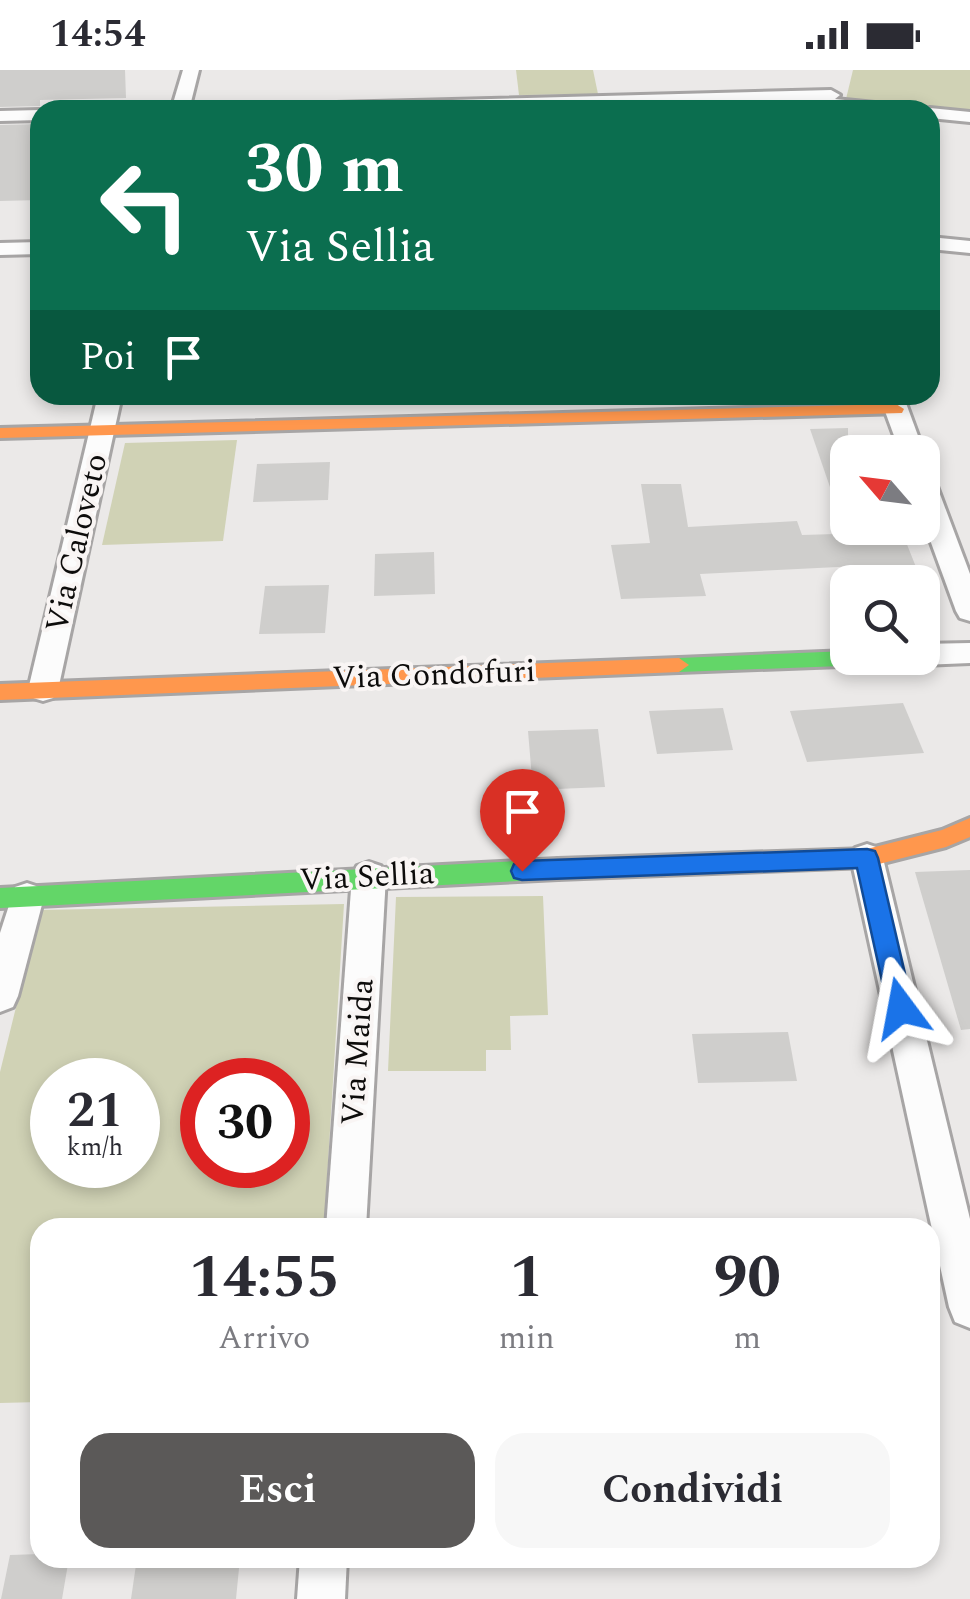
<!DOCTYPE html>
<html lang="it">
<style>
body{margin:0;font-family:Spectral,serif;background:#f7f7f7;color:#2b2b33;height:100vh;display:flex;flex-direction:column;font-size:38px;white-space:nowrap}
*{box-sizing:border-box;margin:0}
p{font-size:32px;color:#7c7c81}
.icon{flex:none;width:55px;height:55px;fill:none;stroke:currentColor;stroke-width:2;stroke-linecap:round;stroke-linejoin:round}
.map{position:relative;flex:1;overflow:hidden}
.sheet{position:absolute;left:30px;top:1148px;width:910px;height:350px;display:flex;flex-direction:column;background:#fff;border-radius:30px;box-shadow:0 5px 15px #0003}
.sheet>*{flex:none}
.banner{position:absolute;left:30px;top:30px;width:910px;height:305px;border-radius:30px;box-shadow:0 5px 15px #0003;background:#0b6e4f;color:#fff;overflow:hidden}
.needle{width:65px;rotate:298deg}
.controls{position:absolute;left:830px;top:365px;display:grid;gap:20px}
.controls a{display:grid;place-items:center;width:110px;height:110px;border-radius:20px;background:#fff;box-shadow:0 5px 15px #0003;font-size:50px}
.speed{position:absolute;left:30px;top:988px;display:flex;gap:20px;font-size:50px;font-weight:700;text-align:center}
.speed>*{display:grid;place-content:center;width:130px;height:130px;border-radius:50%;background:#fff;box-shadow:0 5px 15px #0003;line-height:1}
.speed small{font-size:25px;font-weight:400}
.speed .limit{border:15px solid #d22;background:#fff;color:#111}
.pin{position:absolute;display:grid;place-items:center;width:85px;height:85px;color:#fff;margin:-102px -42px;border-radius:50% 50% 50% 0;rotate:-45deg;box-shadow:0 0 10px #0007}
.pin .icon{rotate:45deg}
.me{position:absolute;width:110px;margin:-55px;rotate:347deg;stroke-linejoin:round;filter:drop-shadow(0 0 8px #0008)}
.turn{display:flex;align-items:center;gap:35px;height:210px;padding:0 50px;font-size:45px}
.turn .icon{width:130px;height:130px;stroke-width:2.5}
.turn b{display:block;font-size:70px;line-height:85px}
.then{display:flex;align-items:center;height:95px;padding:0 50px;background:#0003;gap:20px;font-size:38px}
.eta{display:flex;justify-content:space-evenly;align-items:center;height:170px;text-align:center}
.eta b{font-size:60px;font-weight:700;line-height:70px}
.primary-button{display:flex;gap:20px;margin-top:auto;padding:20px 50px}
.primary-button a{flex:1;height:115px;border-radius:30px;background:#5b5958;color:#fff;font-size:40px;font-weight:700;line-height:115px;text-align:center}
.primary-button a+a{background:#f7f7f7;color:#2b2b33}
.status{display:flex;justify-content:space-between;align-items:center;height:70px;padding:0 50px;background:#fff;direction:ltr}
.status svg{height:28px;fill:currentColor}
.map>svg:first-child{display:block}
</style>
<div class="status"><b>14:54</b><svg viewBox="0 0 49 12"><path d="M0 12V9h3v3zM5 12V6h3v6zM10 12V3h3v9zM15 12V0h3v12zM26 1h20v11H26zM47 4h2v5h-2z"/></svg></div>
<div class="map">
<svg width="970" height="1529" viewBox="0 0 970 1529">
<rect width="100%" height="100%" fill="#ebe9e8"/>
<g fill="#d0d2b5" fill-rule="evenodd">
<polygon points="516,0 593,0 598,24 519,25"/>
<polygon points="853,0 970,0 970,40 846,29"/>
<polygon points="237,370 223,471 102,475 125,373"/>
<polygon points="543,826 548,945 510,946 511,980 486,980 486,1001 388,1001 396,827"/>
<path d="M344 834 324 1157 40 1158V1332L0 1333V1002L40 840ZM52 1010H138V1095H52ZM202 1010H288V1095H202Z"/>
</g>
<g fill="#cfcecc">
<polygon points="0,0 125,0 126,28 40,30 40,36 0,37"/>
<polygon points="40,54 40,130 0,131 0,55"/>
<polygon points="848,358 848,451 842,452 810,359"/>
<polygon points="330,392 328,430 253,432 257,394"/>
<polygon points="641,414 681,414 688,457 797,451 802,465 902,462 922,512 864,512 858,496 700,504 706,526 621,529 611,475 650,473"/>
<polygon points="434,482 435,524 374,526 375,484"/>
<polygon points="329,515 325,563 259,564 265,516"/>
<polygon points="903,633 924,683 807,692 790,641"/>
<polygon points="723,638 733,680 657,684 649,641"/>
<polygon points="598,659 605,717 533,720 528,661"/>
<polygon points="970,800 970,959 961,960 915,802"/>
<polygon points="788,962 797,1011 698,1013 692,964"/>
<polygon points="40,1484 40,1488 69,1488 62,1529 1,1529 10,1485"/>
<polygon points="137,1488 240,1488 236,1529 131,1529"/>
</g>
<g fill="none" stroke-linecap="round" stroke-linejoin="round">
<g stroke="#a7a5a5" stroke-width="6">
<g id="street">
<polygon points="183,0 199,0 189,40 171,40"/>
<polygon points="831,20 840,25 835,29 895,35 904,40 830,39 824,38 824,30 460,40 249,40 258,35"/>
<polygon points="930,38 970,42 970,52 930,48 930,40 923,40"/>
<polygon points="40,40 40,50 0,51 0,41"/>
<polygon points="930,167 970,171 970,183 930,179"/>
<polygon points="40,172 40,184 0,185 0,173"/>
<polygon points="98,325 122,325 58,620 53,628 43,631 33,628 28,620"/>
<polygon points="879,325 903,325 924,382 922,385 900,382"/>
<polygon points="922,403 935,411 970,504 970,551 960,548 956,541 922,448"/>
<polygon points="970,573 970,593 922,595 909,588 922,588 922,574"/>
<polygon points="867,774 879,778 883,788 970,1149 970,1258 955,1252 949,1237 851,788 855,778"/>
<polygon points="369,792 381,796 386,806 366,1158 326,1158 352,806 357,796"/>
<polygon points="27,813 39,817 44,827 18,926 13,937 0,942 0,863 15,817"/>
<polygon points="300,1488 347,1488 345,1529 297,1529"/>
</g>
</g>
<g stroke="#a7a5a5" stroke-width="6">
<g id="fast">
<polygon points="848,581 848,588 877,588 867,595 679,602 669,595 679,588"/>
<polygon points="558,789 566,792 569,799 566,806 558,809 0,838 0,818"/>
</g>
</g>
<g stroke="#a7a5a5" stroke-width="6">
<g id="slow">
<polygon points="896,334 904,339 902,343 0,368 0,358"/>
<polygon points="679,588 689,595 679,602 0,630 0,614"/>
<polygon points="970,748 970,767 946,777 867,797 558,809 550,806 547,799 550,792 558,789 867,779 942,760"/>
</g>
</g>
<use href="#street" fill="#fcfcfc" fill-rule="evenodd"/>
<use href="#fast" fill="#63d668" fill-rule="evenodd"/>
<use href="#slow" fill="#ff974d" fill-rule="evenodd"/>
</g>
<polygon fill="#1a73e8" stroke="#114b97" stroke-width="2.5" points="867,779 875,781 878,788 913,938 910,946 901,949 892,946 888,938 857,798 522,810 514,808 511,801 514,794 522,791"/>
<g text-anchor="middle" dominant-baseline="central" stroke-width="8" stroke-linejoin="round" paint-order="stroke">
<g font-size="32" fill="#0d0c0b" stroke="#f9f5f4">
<text transform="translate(77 473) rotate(-77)">Via Caloveto</text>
<text transform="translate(434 605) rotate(-2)">Via Condofuri</text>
<text transform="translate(367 807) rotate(-3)">Via Sellia</text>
<text transform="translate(358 982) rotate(-86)">Via Maida</text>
</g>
</g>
</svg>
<div class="controls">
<a><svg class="needle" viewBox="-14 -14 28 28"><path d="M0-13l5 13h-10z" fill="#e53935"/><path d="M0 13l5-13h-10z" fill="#7c7c81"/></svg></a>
<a><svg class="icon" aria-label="search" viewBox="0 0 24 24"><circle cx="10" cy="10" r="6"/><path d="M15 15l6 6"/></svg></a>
</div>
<div class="speed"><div>21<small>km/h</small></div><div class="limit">30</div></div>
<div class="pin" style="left:522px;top:801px;background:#d93025"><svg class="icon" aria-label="arrive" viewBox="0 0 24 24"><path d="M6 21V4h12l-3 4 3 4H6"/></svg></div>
<svg class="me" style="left:901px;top:938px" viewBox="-20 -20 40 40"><path d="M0-17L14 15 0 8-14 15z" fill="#1a73e8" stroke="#fff" stroke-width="4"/></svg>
<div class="banner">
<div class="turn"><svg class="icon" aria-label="left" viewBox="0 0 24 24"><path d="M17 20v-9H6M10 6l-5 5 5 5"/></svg><div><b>30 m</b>Via Sellia</div></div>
<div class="then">Poi<svg class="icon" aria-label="arrive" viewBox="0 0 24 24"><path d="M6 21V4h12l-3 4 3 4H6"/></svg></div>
</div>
<section class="sheet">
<div class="eta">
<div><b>14:55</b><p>Arrivo</p></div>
<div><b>1</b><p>min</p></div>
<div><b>90</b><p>m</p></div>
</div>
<div class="primary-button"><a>Esci</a><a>Condividi</a></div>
</section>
</div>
